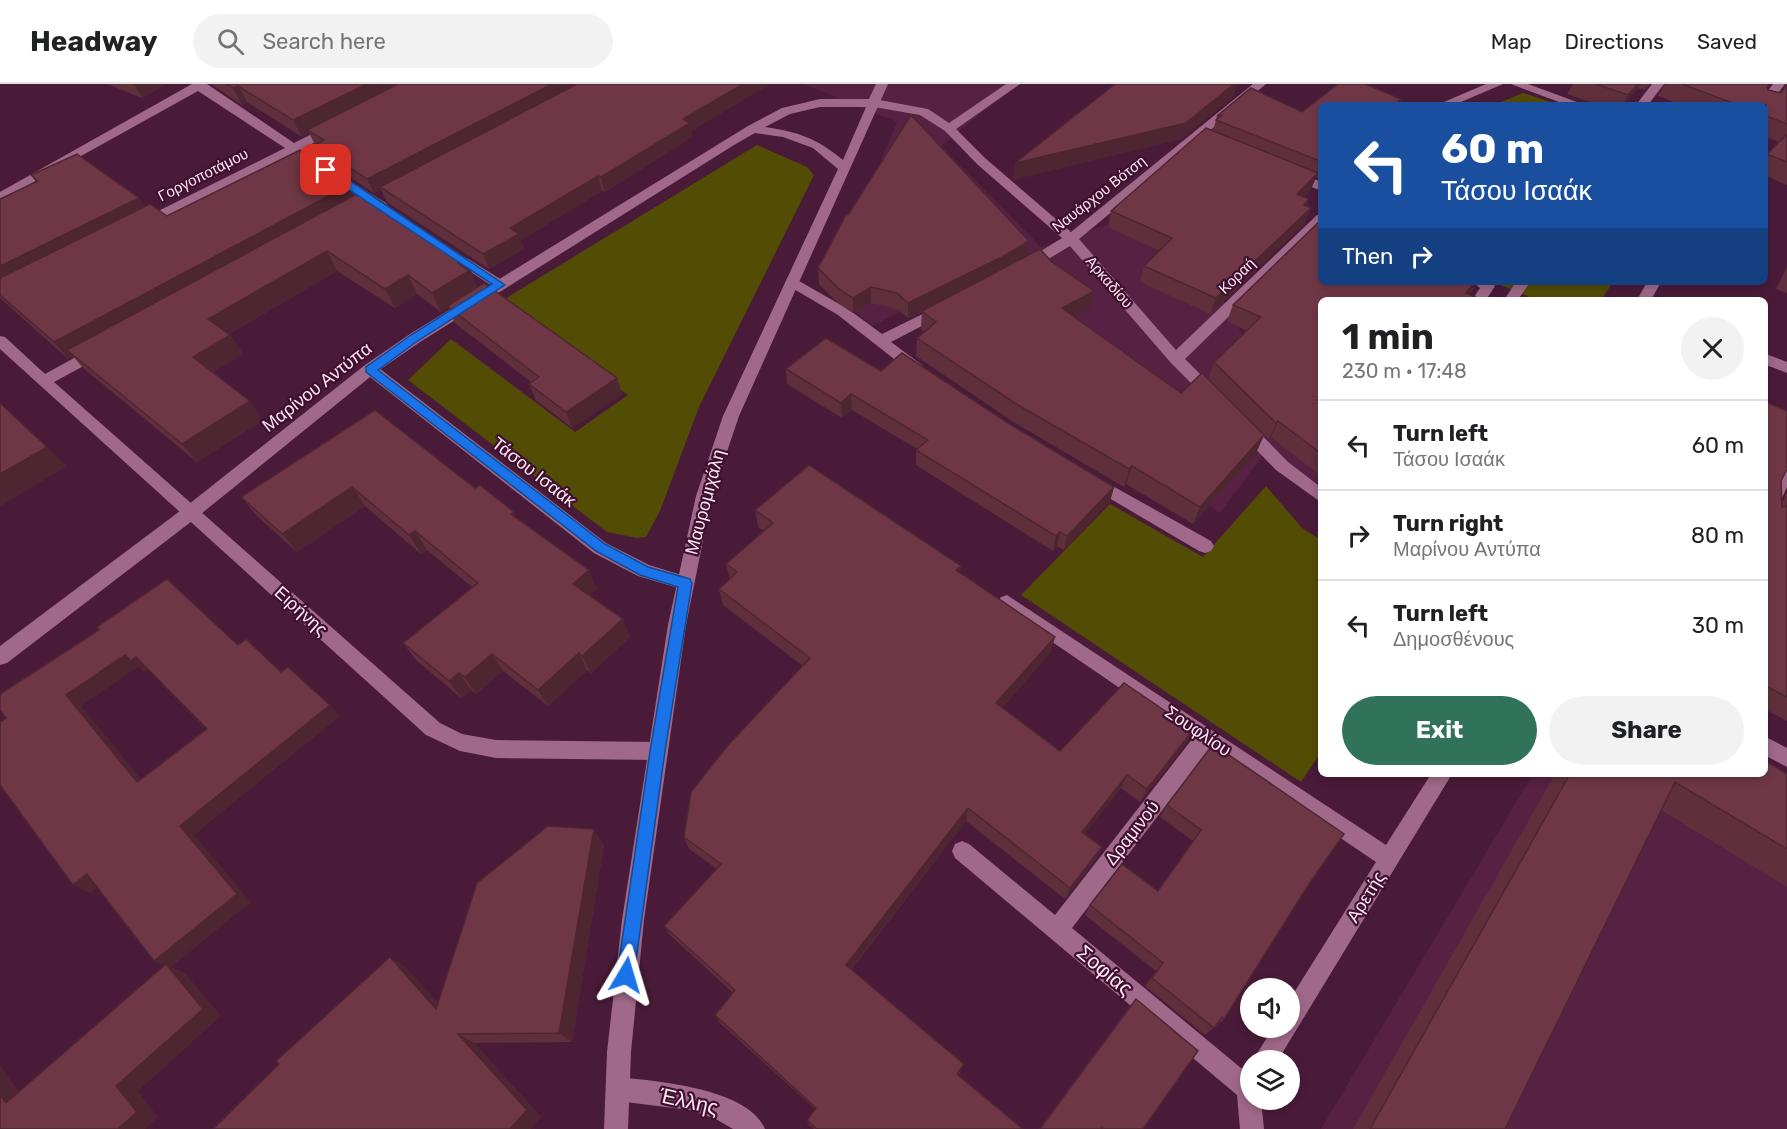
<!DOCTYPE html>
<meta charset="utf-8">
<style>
body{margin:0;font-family:Rubik,sans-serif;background:#f2f2f2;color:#202124;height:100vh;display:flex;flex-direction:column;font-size:22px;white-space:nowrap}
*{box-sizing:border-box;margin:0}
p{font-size:20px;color:#757577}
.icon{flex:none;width:33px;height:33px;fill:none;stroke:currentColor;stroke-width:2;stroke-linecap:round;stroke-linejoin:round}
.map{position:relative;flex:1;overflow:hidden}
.details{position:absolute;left:1318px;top:213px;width:450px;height:480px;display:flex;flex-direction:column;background:#fff;border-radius:9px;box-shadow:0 3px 9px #0003}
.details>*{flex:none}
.banner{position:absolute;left:1318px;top:18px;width:450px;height:183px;border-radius:9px;box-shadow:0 3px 9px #0003;background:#1a4fa0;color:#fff;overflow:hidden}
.tools{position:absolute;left:1240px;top:894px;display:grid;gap:12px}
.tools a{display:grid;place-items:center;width:60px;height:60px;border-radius:50%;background:#fff;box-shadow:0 3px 9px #0003;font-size:30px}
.pin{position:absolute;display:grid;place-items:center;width:51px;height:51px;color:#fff;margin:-26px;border-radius:12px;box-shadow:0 3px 9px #0006}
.me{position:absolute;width:66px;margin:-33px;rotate:7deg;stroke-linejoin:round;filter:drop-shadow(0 0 4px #0008)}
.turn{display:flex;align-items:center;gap:21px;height:126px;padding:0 24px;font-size:27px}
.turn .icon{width:78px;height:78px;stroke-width:2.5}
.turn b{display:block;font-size:42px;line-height:51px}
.then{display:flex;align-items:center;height:57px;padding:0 24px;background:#0003;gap:12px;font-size:22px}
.round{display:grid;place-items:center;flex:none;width:63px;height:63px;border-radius:32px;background:#f2f2f2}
.headline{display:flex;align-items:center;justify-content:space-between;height:102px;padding:0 24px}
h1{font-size:36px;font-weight:700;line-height:45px}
.cta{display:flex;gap:12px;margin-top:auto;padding:12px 24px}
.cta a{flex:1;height:69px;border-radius:36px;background:#31725b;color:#fff;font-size:24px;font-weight:700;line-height:69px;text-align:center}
.cta a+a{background:#f2f2f2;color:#202124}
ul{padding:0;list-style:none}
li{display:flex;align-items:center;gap:18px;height:90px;padding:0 24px;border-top:2px solid #e0e0e0}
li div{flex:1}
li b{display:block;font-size:22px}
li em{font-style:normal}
header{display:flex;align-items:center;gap:36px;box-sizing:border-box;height:84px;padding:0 30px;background:#fff;border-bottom:2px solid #e0e0e0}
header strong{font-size:28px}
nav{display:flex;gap:33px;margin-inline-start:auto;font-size:21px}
.search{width:420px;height:54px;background:#f2f2f2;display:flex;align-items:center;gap:15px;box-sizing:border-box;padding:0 21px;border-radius:33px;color:#757577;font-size:22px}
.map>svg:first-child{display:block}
</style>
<header>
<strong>Headway</strong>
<div class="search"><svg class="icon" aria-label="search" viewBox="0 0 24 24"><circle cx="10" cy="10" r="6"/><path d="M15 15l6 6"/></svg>Search here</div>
<nav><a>Map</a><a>Directions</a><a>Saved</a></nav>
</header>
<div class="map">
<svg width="1787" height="1045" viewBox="0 0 1787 1045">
<rect width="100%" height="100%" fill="#4a1b39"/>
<g fill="#572144">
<polygon points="804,0 1017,0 941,62 1041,163 1109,140 1213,198 1257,277 1321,317 1321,401 1263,371 1220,429 1129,365 957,196 873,242 828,204 897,38"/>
<polygon points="1533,690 1722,690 1787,729 1787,1045 1321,1045"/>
</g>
<g fill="#524c05">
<polygon points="1523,9 1560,21 1494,21"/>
<polygon points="757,61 807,83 814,91 699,323 660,427 646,453 637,454 607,448 408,296 451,255 575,348 628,311 498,219"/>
<polygon points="1493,198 1613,198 1601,216 1537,216"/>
<polygon points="1266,402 1302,444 1321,456 1321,668 1301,698 1021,511 1110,420 1203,473"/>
</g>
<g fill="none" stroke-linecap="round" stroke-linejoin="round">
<polygon fill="#a06989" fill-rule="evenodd" points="1652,0 1664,0 1648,21 1636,21"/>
<g fill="#a06989" fill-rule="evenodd">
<polygon points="192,0 207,0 294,59 330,41 334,40 340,44 303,65 307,69 305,72 301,73 293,69 146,144 136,144 134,141 136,138 285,64 198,7 0,117 0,108"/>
<polygon points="1006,0 1020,0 956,45 985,74 1071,148 1253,0 1266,0 1079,155 1176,266 1317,131 1322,130 1322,142 1185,275 1218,308 1221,312 1218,316 1208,316 1171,279 1070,162 1030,186 1020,186 1018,183 1020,180 1062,154 977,80 945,47 920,31 874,23 868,19 874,15 928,25 949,39"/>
<polygon points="1486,0 1503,0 1454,21 1437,21"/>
<polygon points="1511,0 1528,0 1585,21 1567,21"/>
<polygon points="1773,0 1785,0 1767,24 1766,21 1757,21"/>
<polygon points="334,87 386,119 388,122 386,125 376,125 329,94 328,91"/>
<polygon points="1293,87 1322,98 1322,107 1288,94 1287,91"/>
<polygon points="449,163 505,198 507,201 505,204 495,204 444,170 442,167 444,164"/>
<polygon points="792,193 848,225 882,250 937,223 947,223 949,226 947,229 891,258 922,281 925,285 922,289 912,289 838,231 787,201 785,198"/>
<polygon points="1472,198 1491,198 1495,202 1486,216 1472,216 1480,204"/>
<polygon points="1516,198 1530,198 1518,216 1504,216"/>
<polygon points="1647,198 1661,198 1651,216 1637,216"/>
<polygon points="0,252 5,253 45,290 94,263 104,263 106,267 104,271 54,298 440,639 462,650 496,656 658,658 665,661 668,667 665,673 658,676 496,674 460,667 426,651 0,265"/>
<polygon points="1766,270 1787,278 1787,289 1766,281"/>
<polygon points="370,280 375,281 606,459 649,481 691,494 694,499 691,504 685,506 638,492 594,469 365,289 362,285"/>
<polygon points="1245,338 1251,340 1288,378 1322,404 1322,419 1276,386 1239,348 1237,344 1239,340"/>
<polygon points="1787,379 1787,403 1772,436 1766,437 1766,414 1781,381"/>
<polygon points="1093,391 1211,457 1214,462 1211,467 1205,469 1199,467 1087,401 1085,397 1087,393"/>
<polygon points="1007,511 1386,761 1431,690 1452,690 1278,976 1253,976 1273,944 1290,944 1290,915 1376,778 1209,665 1072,844 1247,989 1251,987 1251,1016 1261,1016 1264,1045 1240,1045 1237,1011 955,774 952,767 955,760 962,757 969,760 1055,831 1193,654 1001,523 998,518 1001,513"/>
<polygon points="1766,653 1787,664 1787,683 1766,672"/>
<path d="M618 993C656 997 748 1004 765 1045H733L714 1034 689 1026 618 1017 610 1013 606 1005 610 997Z"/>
</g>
<path fill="#a06989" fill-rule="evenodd" d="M876 0H888L739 332 712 412 686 541 644 836 631 968 628 1045H604L607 968 622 836 668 541 696 412 723 332 838 85 813 64 783 53 755 49 734 61 420 258 375 289 196 434 7 579 0 581V562L184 424 365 281 410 250 748 42 782 24 820 15H869ZM820 23H866L843 76C816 54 799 48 765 43L790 30Z"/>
</g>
<g fill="#5f2f3c">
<polygon points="107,0 166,0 142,14"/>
<polygon points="211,0 770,0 691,47 692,53 605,108 602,107 521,156 524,165 489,185 387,118 381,106 374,109 323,76 309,49 302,53 247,18 242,21"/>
<polygon points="1573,0 1650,0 1644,6 1638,4 1624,21 1598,21 1567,10"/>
<polygon points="1665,0 1770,0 1768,3 1768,6 1781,9 1787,0 1787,101 1766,92 1766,73 1779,58 1766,53 1766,21 1682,21 1658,12"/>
<polygon points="1322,21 1322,94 1321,95 1316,93 1311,105 1304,113 1309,115 1307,122 1311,124 1304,140 1210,230 1140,198 1144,182 1159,167 1108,143 1111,127 1213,47 1217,32 1302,28"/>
<polygon points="31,91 145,123 167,132 356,110 474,193 472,194 477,204 622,310 572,344 536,316 529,300 531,298 455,239 448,224 441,228 417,210 395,224 337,187 229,250 243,270 213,288 263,336 197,378 83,284 73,272 68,275 0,214 0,115 36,98"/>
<polygon points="1027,172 1090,225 1075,233 1181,309 1264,351 1256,369 1193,440 1126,400 1124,403 1015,339 916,272 917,254 924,248 921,245 922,228 908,234 897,225 871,219 853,229 839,220 819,200 818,184"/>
<polygon points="1787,183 1787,209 1776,205"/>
<polygon points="1475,203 1469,210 1322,216 1322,393 1271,353 1269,355 1208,295 1214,278 1247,247 1227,237 1233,221"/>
<polygon points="786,285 881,287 1114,403 1110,417 1064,466 1057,462 1053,467 916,381 916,366 917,365 852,326 842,334 787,300"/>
<polygon points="1766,318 1781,397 1782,419 1787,408 1787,637 1766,626"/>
<polygon points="375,326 475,404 518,436 597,505 589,511 623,535 630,553 591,589 587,586 548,622 503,587 476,610 471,606 461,614 416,576 403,559 472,503 427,466 421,470 365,422 297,468 257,432 241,413"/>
<polygon points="755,426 960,489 1051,568 1002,624 1060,667 1186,660 1140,718 1121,704 1084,750 1102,763 1096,775 1065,815 966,737 851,886 961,987 959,991 1023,1045 814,1045 809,1041 807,1036 815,1025 720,939 715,931 733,909 670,851 664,842 717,785 689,765 684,753 803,582 723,521 719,505 730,495 726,480 764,447 758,443"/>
<polygon points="1555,690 1787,690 1787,803 1661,726 1505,1045 1353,1045"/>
<polygon points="1167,721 1309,800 1224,935 1205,951 1145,902 1156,887 1085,831 1090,821 1158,807 1193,757 1160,733"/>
<polygon points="604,760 572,958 474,959 541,1033 530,1045 213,1045 390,873 407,885 438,919"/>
<polygon points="1136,915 1143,1045 1039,1045 1129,923"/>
</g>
<g fill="#4e2631">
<polygon points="134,0 166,0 142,14"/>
<polygon points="367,0 399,0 307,46 309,49 302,53 293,36"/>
<polygon points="552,0 584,0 380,103 381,106 374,109 367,95"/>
<polygon points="743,0 770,0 691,47 692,53 605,108 601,93 683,35"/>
<polygon points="1234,0 1237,0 1233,13 1182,55 1013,96 1015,79"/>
<polygon points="1638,0 1641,0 1624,21 1622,21 1628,11"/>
<polygon points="238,2 247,18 242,21 233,4"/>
<polygon points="1318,89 1311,105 1291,127 1297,110"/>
<polygon points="598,92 602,107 521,156 524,165 489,185 483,170 510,144"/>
<polygon points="351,100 360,117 67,266 73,272 68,275 54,258"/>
<polygon points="139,114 149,128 0,202 0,182"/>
<polygon points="1309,115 1304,130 1311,124 1304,140 1210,230 1216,214"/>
<polygon points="1029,157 1027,173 1002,188 908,234 908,219"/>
<polygon points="327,167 337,187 222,254 208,235"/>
<polygon points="466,174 474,193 472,194 477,206 447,222 448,224 441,228 432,209 458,179"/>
<polygon points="408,191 417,210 395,224 385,205"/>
<polygon points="1475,198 1477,198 1464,216 1466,209"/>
<polygon points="871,203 871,219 853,229 853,214"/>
<polygon points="1094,207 1090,225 1059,243 1062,224"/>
<polygon points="230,251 243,270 207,292 193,273"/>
<polygon points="617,294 622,310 572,344 566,328"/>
<polygon points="851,310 852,326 842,334 841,319"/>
<polygon points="250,317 263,336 197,378 182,360"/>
<polygon points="1278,337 1271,353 1269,355 1276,339"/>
<polygon points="1264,351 1256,369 1193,440 1200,423"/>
<polygon points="47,363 67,382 1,422 0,421 0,390"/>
<polygon points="1132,382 1126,400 1124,403 1129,385"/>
<polygon points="352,403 365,422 297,468 282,450"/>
<polygon points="1114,403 1110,417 1064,466 1067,452"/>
<polygon points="514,428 524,446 511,430"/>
<polygon points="415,447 427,466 421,470 409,451"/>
<polygon points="1060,448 1057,462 1053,467 1056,452"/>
<polygon points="961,482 959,498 956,486"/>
<polygon points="589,486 597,505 582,518 573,500"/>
<polygon points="623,535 630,553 591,589 582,572"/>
<polygon points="1055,553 1051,568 993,634 996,619"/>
<polygon points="579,569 587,586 548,622 538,606"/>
<polygon points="492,570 503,587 476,610 465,593"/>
<polygon points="125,571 136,573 150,584 144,588 138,583 81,622 152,708 137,698 66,611"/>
<polygon points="459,589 471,606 461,614 449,597"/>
<polygon points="330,621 340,632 194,751 251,818 171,883 185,889 221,932 138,1007 158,1033 145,1045 118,1045 116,1002 168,883 154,877 180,742"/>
<polygon points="1193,646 1186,660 1140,718 1147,705"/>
<polygon points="1127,691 1121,704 1077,760 1082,748"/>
<polygon points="968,724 966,737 847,890 846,881"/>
<polygon points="594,745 604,760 572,958 559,949"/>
<polygon points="1102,763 1096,775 1065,815 1070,804"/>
<polygon points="87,790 103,799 90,809 73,801"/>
<polygon points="390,873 407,885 452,935 436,925"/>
<polygon points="458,950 474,959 541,1033 530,1045 510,1045"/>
<polygon points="0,981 30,1024 6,1019 0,1011"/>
</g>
<g fill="#6f3746" stroke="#4e2631" stroke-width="1.5" fill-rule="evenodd">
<polygon points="226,0 367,0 293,36 238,2 233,4"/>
<polygon points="398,0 552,0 367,95 315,61 324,56 307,46"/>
<polygon points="577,0 743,0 683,35 690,39 601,93 598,92 510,144 519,150 483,170 380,103"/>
<polygon points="1115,0 1234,0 1186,39 1015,79"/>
<polygon points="1338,0 1365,0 1401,15 1394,21 1322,21 1322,78 1216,36 1222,31 1217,32 1251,4 1302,28"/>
<polygon points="1596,0 1638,0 1628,11"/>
<polygon points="1682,0 1770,0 1767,3 1768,6 1781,9 1787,1 1787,40 1766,32 1766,21 1738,21"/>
<polygon points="911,31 1029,157 1004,172 908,219 897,209 871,203 853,214 838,204 818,184 846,131 848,131"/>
<polygon points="1206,44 1318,89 1297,110 1309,115 1304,121 1311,124 1216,214 1144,182 1172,154 1111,127"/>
<polygon points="1787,50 1787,78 1767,70"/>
<polygon points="300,66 351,100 54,258 0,211 0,194 150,120 167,132"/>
<polygon points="77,70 139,114 0,182 0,115 38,97 31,91"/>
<polygon points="364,106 466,174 458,179 469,187 432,209 408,191 385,205 327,167 208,235 230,251 193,273 250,317 182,360 67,266"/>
<polygon points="1322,135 1322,198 1475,198 1466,209 1482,216 1322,216 1322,370 1278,337 1276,339 1214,278 1261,233 1233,221"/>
<polygon points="1040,165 1051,177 1094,207 1062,224 1181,309 1202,289 1264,351 1200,423 1132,382 1129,385 1018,321 917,254 936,238 922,227"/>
<polygon points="484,199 617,294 566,328 529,300 539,293 447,222"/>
<polygon points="826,254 881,287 902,269 1008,339 1114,403 1067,452 1060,448 1056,452 916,366 928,356 851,310 841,319 786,285"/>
<polygon points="1766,318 1787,327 1787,385 1781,397 1782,423 1787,422 1787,613 1766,602"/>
<polygon points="0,319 47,363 0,390"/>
<polygon points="375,326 475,404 480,401 514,428 511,430 589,486 573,500 623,535 582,572 579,569 538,606 492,570 465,593 459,589 449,597 403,559 478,499 415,447 409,451 352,403 282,450 241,413"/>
<polygon points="809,381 961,482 956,486 1055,553 996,619 1060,667 1124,599 1193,646 1147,705 1127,691 1082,748 1102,763 1070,804 968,724 846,881 964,980 957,990 1023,1045 817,1045 807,1036 816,1024 715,931 735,906 664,842 721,780 684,753 691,708 729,660 810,574 719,505 737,488 726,480 773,439 755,426"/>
<path d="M167 495 238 561 246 555 281 588 288 583 330 621 180 742 237 810 154 877 87 790 73 801 0 701V638L6 634 0 626V610L99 546 97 543ZM125 571 131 577 136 573 207 645 137 698 66 611Z"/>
<polygon points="1213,660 1344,750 1309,800 1224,935 1222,933 1214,944 1152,894 1163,879 1090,821 1122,780 1158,807 1201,746 1167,721"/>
<polygon points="1766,677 1787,690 1787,765 1675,698 1505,1045 1370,1045 1570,690 1766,690"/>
<polygon points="548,742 594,745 559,949 458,950 527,1026 510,1045 213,1045 279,980 276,977 390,873 436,925 477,799"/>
<polygon points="166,880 203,925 116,1002 137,1028 118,1045 0,1045 0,1011 6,1019"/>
<polygon points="1136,915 1198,967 1143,1045 1103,1045 1102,1044 1102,1045 1040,1045"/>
</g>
<polygon fill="#1a73e8" stroke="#114b97" stroke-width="1.5" points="322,83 329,83 505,201 419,256 378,286 605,460 648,483 690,495 692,499 665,667 634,891 632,897 626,900 620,897 617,891 650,667 678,503 640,491 596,467 366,288 366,283 411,251 492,200 322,88"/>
<g text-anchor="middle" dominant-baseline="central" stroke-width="4.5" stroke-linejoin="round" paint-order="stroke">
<g font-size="15" fill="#fee5f3" stroke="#3e102e">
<text transform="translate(203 91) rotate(-27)">Γοργοποτάμου</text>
<text transform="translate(1099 110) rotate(-38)">Ναυάρχου Βότση</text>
<text transform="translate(1237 192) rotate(-44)">Κοραή</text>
<text transform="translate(1109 198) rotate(49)">Αρκαδίου</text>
</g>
<g font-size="18" fill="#fee5f3" stroke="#3e102e">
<text transform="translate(317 303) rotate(-38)">Μαρίνου Αντύπα</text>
<text transform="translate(534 388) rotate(38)">Τάσου Ισαάκ</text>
<text transform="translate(705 418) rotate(-75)">Μαυρομιχάλη</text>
<text transform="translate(301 527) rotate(42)">Ειρήνης</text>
<text transform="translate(1198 647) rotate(34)">Σουφλίου</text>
<text transform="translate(1132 749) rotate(-52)">Δραμινού</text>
<text transform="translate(1366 813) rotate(-58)">Αρετής</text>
</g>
<g font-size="21" fill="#fee5f3" stroke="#3e102e">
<text transform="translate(1105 886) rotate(40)">Σοφίας</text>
<text transform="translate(689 1017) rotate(13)">Έλλης</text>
</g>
</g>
</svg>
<div class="tools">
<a><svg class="icon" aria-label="sound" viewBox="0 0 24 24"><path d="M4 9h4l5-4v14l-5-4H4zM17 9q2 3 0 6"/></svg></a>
<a><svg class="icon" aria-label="layers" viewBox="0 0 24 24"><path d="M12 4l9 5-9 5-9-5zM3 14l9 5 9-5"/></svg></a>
</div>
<div class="pin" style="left:326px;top:86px;background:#d93025"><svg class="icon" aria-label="arrive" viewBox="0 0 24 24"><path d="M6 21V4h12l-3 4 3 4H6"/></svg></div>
<svg class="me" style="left:626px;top:891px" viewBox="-20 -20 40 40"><path d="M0-17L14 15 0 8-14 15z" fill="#1a73e8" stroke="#fff" stroke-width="4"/></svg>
<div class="banner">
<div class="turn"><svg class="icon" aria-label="left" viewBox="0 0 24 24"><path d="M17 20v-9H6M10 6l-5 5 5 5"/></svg><div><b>60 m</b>Τάσου Ισαάκ</div></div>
<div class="then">Then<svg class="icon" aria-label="right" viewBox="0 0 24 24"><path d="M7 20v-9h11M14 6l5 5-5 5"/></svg></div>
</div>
<section class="details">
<div class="headline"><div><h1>1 min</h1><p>230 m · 17:48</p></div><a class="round"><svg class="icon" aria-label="close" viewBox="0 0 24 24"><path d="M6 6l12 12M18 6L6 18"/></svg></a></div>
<ul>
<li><svg class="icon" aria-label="left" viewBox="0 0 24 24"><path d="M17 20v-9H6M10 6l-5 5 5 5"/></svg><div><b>Turn left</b><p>Τάσου Ισαάκ</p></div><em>60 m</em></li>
<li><svg class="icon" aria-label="right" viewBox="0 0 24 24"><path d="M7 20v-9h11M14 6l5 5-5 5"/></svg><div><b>Turn right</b><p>Μαρίνου Αντύπα</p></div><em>80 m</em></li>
<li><svg class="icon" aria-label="left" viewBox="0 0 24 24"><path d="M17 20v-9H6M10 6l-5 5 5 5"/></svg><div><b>Turn left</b><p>Δημοσθένους</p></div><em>30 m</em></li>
</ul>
<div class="cta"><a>Exit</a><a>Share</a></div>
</section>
</div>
